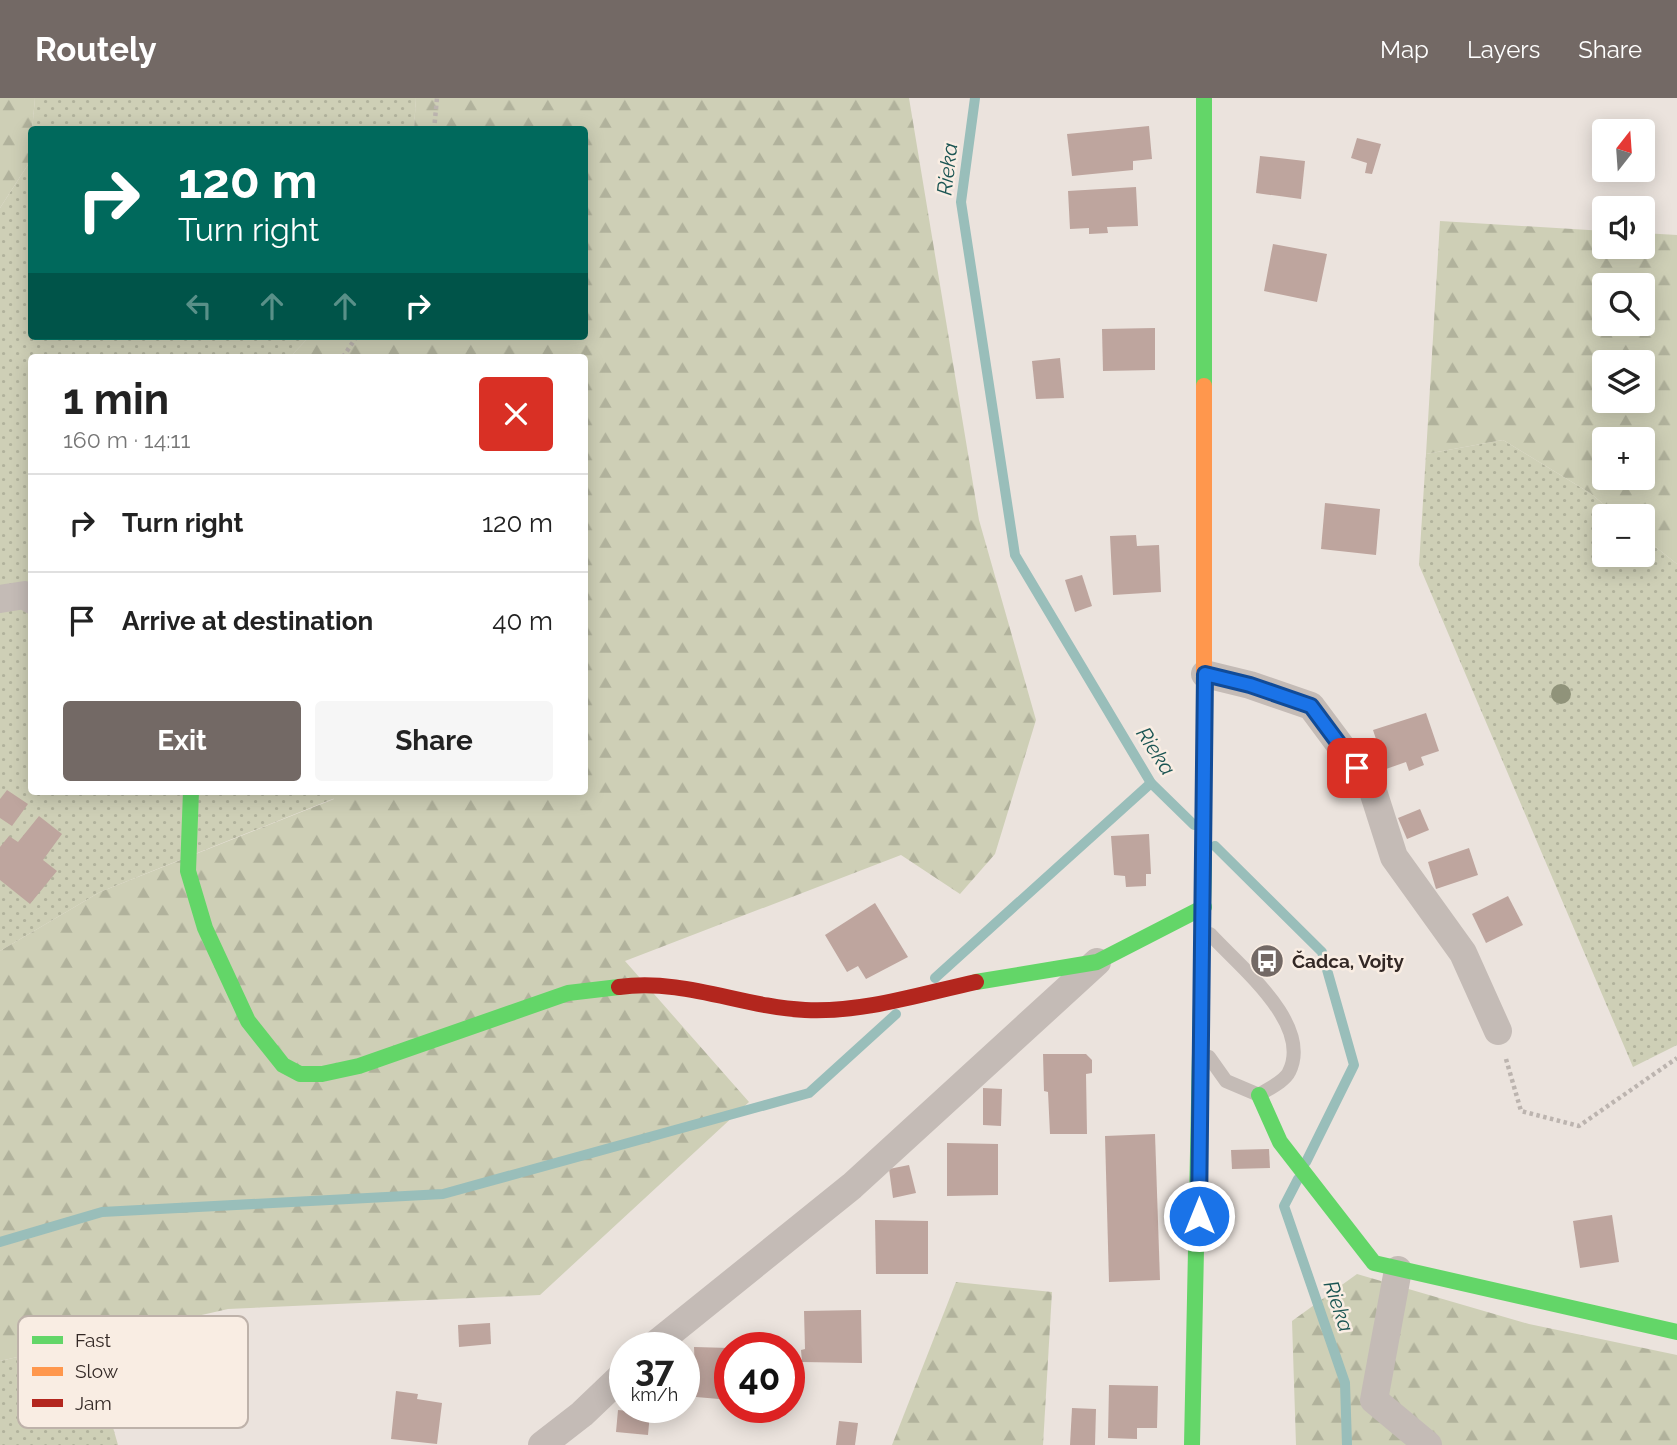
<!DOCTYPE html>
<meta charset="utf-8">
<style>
body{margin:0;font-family:Raleway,sans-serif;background:#f6f6f6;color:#222;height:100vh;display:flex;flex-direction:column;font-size:26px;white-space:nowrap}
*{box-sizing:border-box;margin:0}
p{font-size:23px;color:#767676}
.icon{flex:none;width:38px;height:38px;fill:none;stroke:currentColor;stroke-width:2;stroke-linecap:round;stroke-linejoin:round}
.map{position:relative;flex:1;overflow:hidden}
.details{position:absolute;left:28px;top:256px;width:560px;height:441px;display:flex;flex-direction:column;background:#fff;border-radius:7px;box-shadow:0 4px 18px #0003}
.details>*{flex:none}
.top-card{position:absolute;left:28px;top:28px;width:560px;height:214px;border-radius:7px;box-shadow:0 4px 18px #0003;background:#00695c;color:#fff;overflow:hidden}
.needle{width:46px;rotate:17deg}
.buttons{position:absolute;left:1592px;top:21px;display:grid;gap:14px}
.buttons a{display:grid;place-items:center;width:63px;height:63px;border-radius:7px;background:#fff;box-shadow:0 4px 18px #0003;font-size:35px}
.speed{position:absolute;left:609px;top:1234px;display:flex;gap:14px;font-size:35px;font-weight:700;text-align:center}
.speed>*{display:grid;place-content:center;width:91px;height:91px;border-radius:50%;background:#fff;box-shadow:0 4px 18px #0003;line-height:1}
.speed small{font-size:18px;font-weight:400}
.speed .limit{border:10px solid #d22;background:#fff;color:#111}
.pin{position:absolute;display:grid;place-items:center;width:60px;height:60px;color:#fff;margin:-30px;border-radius:14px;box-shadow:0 4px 10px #0006}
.me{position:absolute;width:77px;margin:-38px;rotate:0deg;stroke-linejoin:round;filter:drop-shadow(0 0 5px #0008)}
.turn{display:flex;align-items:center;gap:24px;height:147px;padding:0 35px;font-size:32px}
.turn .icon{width:91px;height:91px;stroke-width:2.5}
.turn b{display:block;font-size:49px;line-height:60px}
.lanes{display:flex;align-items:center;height:66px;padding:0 35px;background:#0003;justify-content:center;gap:35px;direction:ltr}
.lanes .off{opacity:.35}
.round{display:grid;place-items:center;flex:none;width:74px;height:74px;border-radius:7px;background:#f6f6f6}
.overview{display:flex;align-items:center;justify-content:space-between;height:119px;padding:0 35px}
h1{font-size:42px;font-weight:700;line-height:52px}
.action{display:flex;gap:14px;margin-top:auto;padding:14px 35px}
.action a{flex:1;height:80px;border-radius:7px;background:#736965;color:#fff;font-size:28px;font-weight:700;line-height:80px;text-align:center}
.action a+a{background:#f6f6f6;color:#222}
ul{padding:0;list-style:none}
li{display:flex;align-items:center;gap:21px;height:98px;padding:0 35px;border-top:2px solid #e0e0e0}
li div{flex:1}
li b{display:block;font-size:26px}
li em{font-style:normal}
header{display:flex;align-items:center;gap:42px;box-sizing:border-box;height:98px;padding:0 35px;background:#736965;color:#fff}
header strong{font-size:33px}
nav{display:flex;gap:38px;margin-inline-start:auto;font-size:24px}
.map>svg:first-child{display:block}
</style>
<header>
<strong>Routely</strong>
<nav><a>Map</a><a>Layers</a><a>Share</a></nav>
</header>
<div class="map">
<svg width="1677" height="1347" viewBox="0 0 1677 1347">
<defs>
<pattern id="grass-dots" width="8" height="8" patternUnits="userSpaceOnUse" patternTransform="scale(1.75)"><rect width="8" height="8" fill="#cecfb6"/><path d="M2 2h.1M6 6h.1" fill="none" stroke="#b1b29c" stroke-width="1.8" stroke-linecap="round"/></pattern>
<pattern id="forest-firs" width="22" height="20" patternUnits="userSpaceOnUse" patternTransform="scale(1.75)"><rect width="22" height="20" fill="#cecfb6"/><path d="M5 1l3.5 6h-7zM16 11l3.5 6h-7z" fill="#b1b29c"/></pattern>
</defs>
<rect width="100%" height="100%" fill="#ebe3dd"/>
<g fill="url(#grass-dots)">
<polygon points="35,0 416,0 414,31 32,32"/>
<polygon points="31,40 32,238 310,238 290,259 32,259 32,693 327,693 335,700 100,794 0,853 0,110 29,65"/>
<polygon points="1503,342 1590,395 1618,418 1605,418 1605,457 1643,457 1643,439 1677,466 1677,947 1633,969 1419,467 1426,356"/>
<polygon points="122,1235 106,1305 118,1347 0,1347 0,1263"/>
</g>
<g fill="url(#forest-firs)" fill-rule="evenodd">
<polygon points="0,0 35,0 29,65 0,110"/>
<polygon points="416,0 909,0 979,422 1036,622 995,756 960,796 901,757 625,863 749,1004 540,1197 228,1211 0,1263 0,853 100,794 334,701 327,693 584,693 584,259 290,259 310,238 584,238 584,32 414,31"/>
<path d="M1440 123 1605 133V149H1643V135L1677 137V466L1643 439V418H1618L1590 395 1503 342 1426 356ZM1605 187H1643V226H1605ZM1605 264H1643V303H1605ZM1605 341H1643V380H1605Z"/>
<polygon points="1357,1176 1529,1226 1677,1257 1677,1347 1296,1347 1292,1223"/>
<polygon points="956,1184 1052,1194 1043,1347 892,1347"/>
</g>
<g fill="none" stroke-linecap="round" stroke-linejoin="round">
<g stroke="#99beba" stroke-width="10">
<polyline points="975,0 961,104 1015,457 1151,685 1194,727"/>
<polyline points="1215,748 1322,854 1354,967 1306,1064"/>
<polyline points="935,880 1151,685"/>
<polyline points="1298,1081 1284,1108 1345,1285 1347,1347"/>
<polyline points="0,1144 102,1114 443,1096 809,995 896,916"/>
</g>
</g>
<g fill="#bea59e">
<polygon points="1149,28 1152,61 1133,63 1133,72 1072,78 1067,36"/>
<polygon points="1357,40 1381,46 1372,76 1365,75 1367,65 1351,60"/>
<polygon points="1260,58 1305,63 1301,101 1256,95"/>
<polygon points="1136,89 1138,128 1107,129 1108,135 1089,136 1089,130 1070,131 1068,93"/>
<polygon points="1273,146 1327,156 1317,204 1264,193"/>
<polygon points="1155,230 1155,272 1103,273 1102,231"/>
<polygon points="1060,260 1064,300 1036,301 1032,263"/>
<polygon points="1325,405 1380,411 1376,457 1321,451"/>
<polygon points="1136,437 1137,448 1159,447 1161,494 1113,497 1110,438"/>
<polygon points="1082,477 1092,508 1075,514 1065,482"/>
<polygon points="1426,615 1439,653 1421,659 1424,667 1409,673 1406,664 1386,671 1373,632"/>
<polygon points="7,692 28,706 12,728 0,720 0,701"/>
<polygon points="1420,711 1429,732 1407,741 1398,720"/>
<polygon points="39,718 62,736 43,762 57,773 30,806 0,782 0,749 9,738 18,744"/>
<polygon points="1149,736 1151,776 1146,776 1146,788 1126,789 1125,778 1114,777 1111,738"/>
<polygon points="1469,750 1478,777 1436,791 1428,764"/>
<polygon points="1508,798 1523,827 1486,845 1472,816"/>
<polygon points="875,805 908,859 866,881 858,868 847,874 825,837"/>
<polygon points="1043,956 1086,956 1092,962 1092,975 1086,976 1087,1036 1050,1036 1048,994 1044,993"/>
<polygon points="983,990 1002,991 1001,1028 983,1027"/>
<polygon points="1155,1036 1160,1182 1109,1184 1105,1038"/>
<polygon points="947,1045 998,1046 998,1097 947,1098"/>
<polygon points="1269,1051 1270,1070 1232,1071 1231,1052"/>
<polygon points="909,1067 916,1095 893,1100 889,1071"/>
<polygon points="1612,1117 1619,1164 1580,1170 1573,1123"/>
<polygon points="875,1122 928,1123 928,1176 876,1176"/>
<polygon points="861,1212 862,1265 802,1264 801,1252 805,1251 804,1213"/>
<polygon points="490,1225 491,1246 459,1249 458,1227"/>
<polygon points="694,1249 730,1250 730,1293 718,1292 719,1301 696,1299"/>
<polygon points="1109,1287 1158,1288 1157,1330 1137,1330 1137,1341 1108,1340"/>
<polygon points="396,1293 418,1296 417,1301 442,1305 437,1346 391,1341"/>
<polygon points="1072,1310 1096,1311 1095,1347 1070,1347"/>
<polygon points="618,1312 650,1315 648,1337 616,1334"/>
<polygon points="839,1323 858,1325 855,1347 836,1347"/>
</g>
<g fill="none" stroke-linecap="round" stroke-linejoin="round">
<g stroke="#bcb4af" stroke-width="4.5" stroke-dasharray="3.5 3.5" stroke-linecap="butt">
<polyline points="434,32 437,0"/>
<polyline points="343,259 357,238"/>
<polyline points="1506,961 1521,1013 1579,1028 1677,960"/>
</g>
<path stroke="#c4bbb6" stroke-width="14" d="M1209 959 1226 983 1259 997C1268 991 1285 983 1289 974 1313 926 1240 869 1210 836"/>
<g stroke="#c4bbb6" stroke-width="28">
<polyline points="0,501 25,497 32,502"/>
<polyline points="1205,576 1250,587 1311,608 1372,690 1394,759 1463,855 1498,933"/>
<polyline points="1398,1172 1374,1302 1428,1347"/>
<polyline points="651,1250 852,1088 1097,864"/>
<polyline points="542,1347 582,1316 625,1275"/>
</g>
<g stroke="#63d668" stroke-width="16">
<polyline points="1204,0 1204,288"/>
<polyline points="191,693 188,773 205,830 248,923 283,967 300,976 322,976 359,968 568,895 619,889"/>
<polyline points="976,884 1097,864 1204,809"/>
<polyline points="1259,997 1280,1044 1374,1165 1677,1234"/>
<polyline points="1192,1347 1204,760"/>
</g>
<polyline stroke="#ff974d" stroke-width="16" points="1204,288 1204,760"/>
<path stroke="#b3261e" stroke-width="16" d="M619 889C684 880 742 909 805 912 862 915 921 896 976 884"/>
</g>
<circle fill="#90937a" cx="1561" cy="596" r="10"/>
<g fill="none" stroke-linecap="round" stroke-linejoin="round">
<g stroke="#114b97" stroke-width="18">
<polyline id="route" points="1199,1118 1205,576 1250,587 1311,608 1357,670"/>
</g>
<use href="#route" stroke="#1a73e8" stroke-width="12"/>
</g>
<defs>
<g id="bus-disc" transform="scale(1.75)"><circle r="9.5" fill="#736965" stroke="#f9ede3"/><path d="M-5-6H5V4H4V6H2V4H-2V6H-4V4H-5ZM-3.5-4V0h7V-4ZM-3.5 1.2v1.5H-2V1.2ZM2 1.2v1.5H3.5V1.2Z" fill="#fff"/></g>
</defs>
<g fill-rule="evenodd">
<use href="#bus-disc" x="1267" y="863"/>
</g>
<g text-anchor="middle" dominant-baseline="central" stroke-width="5" stroke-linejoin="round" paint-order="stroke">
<g font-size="19" font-weight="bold" fill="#332825" stroke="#f9ede3" text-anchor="start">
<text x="1292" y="863">Čadca, Vojty</text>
</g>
<g font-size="21" font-style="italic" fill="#1b5553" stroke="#f9ede3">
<text transform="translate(947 71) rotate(-83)">Rieka</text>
<text transform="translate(1156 653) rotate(57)">Rieka</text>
<text transform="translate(1339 1208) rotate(71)">Rieka</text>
</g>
</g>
<rect x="18" y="1218" width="230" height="112" rx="10" fill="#f9ede3" stroke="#beb2aa" stroke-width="2"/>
<rect x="32" y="1238" width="31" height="8" fill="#63d668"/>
<rect x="32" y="1269" width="31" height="9" fill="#ff974d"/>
<rect x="32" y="1301" width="31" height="8" fill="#b3261e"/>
<g font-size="19" fill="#332825">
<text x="75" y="1249">Fast</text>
<text x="75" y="1280">Slow</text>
<text x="75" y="1312">Jam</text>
</g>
</svg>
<div class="buttons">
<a><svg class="needle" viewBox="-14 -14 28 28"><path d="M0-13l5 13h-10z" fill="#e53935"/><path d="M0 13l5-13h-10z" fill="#767676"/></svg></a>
<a><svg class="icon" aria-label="sound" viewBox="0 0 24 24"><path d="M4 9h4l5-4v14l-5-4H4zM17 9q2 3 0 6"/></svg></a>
<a><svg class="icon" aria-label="search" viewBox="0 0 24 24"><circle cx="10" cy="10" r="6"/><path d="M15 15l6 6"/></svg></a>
<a><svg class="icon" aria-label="layers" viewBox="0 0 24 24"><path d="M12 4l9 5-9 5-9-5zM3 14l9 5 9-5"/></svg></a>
<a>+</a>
<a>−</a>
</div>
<div class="speed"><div>37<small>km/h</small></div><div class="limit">40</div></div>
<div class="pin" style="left:1357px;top:670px;background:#d93025"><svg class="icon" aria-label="arrive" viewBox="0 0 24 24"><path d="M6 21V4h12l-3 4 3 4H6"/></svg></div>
<svg class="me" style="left:1199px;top:1118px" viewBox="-20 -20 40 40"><circle r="17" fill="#1a73e8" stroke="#fff" stroke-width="3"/><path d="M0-11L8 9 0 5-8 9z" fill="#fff"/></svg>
<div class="top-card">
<div class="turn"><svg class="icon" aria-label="right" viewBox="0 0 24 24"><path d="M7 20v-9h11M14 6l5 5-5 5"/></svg><div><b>120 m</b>Turn right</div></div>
<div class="lanes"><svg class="icon off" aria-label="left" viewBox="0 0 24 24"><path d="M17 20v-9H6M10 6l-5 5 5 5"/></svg><svg class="icon off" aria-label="ahead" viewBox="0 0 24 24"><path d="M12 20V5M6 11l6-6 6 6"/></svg><svg class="icon off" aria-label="ahead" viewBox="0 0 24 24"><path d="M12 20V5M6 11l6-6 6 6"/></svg><svg class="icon" aria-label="right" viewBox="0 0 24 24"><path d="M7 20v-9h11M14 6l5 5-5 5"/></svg></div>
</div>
<section class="details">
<div class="overview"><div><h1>1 min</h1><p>160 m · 14:11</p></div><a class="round" style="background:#d93025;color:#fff"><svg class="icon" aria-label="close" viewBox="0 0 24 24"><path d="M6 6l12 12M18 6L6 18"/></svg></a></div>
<ul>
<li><svg class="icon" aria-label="right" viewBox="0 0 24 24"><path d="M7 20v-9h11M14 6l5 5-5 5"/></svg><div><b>Turn right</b></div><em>120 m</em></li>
<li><svg class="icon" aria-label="arrive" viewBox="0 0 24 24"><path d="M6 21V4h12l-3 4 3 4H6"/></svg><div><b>Arrive at destination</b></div><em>40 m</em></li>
</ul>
<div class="action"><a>Exit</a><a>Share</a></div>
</section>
</div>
